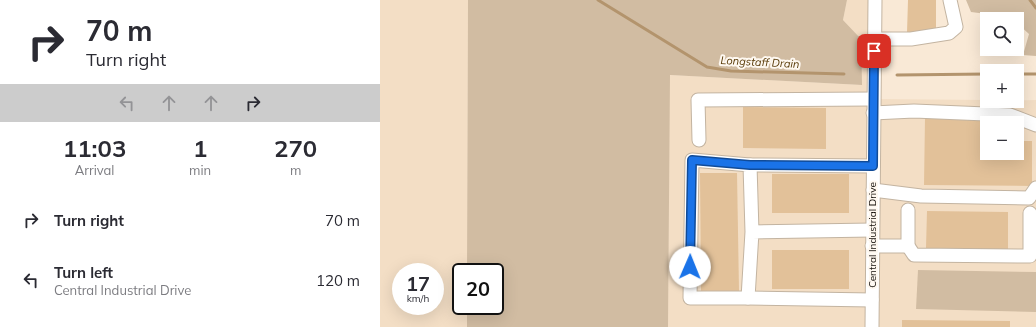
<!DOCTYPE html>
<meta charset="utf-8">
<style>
body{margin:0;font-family:Mulish,sans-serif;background:#f7f7f7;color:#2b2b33;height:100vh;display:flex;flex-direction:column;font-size:15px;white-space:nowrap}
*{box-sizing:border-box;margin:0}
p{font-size:13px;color:#7c7c81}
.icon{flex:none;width:22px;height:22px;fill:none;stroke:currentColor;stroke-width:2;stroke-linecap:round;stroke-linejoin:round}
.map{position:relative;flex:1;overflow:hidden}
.panel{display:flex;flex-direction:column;background:#fff;width:380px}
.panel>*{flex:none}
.banner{background:#fff;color:#2b2b33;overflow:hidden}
.buttons{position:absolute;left:600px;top:12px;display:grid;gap:8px}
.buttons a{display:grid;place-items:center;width:44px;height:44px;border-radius:0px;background:#fff;box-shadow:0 4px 16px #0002;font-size:20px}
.speed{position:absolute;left:12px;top:263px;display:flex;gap:8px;font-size:20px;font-weight:700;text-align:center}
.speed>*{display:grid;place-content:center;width:52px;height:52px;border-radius:50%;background:#fff;box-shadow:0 4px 16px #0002;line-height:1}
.speed small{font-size:10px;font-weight:400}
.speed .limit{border:2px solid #111;border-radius:6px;background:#fff;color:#111}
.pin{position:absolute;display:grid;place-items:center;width:34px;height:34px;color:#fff;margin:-17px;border-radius:8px;box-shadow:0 2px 6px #0006}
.me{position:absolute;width:44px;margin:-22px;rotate:1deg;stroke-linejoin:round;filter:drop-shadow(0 0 3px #0008)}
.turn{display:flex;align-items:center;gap:14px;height:84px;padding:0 20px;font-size:18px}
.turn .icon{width:52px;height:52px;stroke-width:2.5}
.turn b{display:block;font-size:28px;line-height:34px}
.lanes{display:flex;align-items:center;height:38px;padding:0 20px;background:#0003;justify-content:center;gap:20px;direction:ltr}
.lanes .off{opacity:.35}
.eta{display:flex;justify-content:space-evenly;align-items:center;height:68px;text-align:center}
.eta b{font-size:24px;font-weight:700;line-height:28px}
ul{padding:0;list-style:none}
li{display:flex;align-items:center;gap:12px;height:60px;padding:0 20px}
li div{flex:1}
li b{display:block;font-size:15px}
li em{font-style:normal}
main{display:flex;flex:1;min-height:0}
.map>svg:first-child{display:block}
</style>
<main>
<section class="panel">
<div class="banner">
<div class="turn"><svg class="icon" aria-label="right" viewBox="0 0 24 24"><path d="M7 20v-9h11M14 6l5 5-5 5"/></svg><div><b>70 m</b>Turn right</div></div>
<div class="lanes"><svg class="icon off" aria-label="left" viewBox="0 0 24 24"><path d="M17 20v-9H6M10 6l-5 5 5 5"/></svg><svg class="icon off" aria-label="ahead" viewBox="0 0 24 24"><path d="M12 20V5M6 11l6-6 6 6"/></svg><svg class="icon off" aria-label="ahead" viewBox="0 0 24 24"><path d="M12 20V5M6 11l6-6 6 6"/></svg><svg class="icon" aria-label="right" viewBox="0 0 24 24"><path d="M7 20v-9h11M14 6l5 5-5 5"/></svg></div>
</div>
<div class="eta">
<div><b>11:03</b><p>Arrival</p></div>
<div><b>1</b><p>min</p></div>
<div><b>270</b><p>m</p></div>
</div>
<ul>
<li><svg class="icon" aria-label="right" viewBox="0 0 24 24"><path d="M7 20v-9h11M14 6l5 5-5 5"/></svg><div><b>Turn right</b></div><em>70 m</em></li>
<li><svg class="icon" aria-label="left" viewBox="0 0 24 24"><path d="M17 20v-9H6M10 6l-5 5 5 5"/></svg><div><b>Turn left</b><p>Central Industrial Drive</p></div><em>120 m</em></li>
</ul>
</section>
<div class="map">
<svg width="656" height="327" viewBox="0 0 656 327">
<rect width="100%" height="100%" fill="#f9e9d6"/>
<g fill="#f3dec5" fill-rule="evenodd">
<path d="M0 0H88L87 272H81V306H87V327H0ZM21 272H55V306H21Z"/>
<path d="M467 0H491L493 99 607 100V101L656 100V327H288L289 75 481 85V39L463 20ZM607 123H637V153H607Z"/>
</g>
<g fill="#d1bca2">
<polygon points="88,0 467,0 463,20 481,39 482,85 290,75 288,327 76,327 87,327 87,306 115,306 115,272 87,272"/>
<polygon points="586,0 656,0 656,56 643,55 649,34 637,23 637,19 633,19 631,17 591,12"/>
<polygon points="538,270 656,272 656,312 536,309"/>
</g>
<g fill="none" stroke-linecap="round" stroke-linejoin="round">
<g stroke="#b3946d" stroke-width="3">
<polyline points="218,0 327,67 351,71 464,74"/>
<polyline points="650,0 656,8"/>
<polyline points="637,74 656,74"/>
<polyline points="517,75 607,74"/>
</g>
</g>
<g fill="#e2c199">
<polygon points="528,0 556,0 556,33 527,33"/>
<polygon points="363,107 446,108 446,149 363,148"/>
<polygon points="545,118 603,119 602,129 607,129 607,153 637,153 637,141 652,141 652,186 544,185"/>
<polygon points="320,173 357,173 359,291 321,291"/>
<rect x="392" y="174" width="77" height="39"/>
<polygon points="547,211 628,212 628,250 546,248"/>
<rect x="392" y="250" width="77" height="39"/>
<polygon points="522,320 630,321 630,327 522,327"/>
</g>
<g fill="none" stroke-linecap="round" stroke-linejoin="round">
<g stroke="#c3b4a1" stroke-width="15">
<g id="minor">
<polyline points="494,39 531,39 569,33 576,27 570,0"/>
<polyline points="493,113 534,111 630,115 656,125"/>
<polyline points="319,140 318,100 493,99"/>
<polyline points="370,165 493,166"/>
<polyline points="493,190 541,196 649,198 656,188"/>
<polyline points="372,232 368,298 310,298 312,160 370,165 372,232 492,230"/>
<polyline points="492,246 528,246 528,210"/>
<polyline points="528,246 534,255 650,256 650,213"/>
<polyline points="368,298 492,300"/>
<polyline points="492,327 495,0"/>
</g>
</g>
<use href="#minor" stroke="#fff" stroke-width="13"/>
</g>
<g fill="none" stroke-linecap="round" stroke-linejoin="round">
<g stroke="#114b97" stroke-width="10">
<polyline id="route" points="310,267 312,160 370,165 493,166 494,51"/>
</g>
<use href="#route" stroke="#1a73e8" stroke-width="7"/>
</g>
<g text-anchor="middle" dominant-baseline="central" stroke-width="4" stroke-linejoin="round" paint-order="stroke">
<g font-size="10" fill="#100b06" stroke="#fef8f0">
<text transform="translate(492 235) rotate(-90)">Central Industrial Drive</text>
</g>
<g font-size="11" font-style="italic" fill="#593a07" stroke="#fef8f0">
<text transform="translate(380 62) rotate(3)">Longstaff Drain</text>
</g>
</g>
</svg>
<div class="buttons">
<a><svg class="icon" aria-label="search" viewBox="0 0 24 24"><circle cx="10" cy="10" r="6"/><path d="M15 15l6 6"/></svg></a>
<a>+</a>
<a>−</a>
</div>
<div class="speed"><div>17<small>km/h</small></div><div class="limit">20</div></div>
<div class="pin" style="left:494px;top:51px;background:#d93025"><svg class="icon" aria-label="arrive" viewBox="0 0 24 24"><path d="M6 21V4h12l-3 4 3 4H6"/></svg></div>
<svg class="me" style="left:310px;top:267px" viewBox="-20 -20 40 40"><circle r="19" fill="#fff"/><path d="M0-13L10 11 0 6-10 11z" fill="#1a73e8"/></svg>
</div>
</main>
